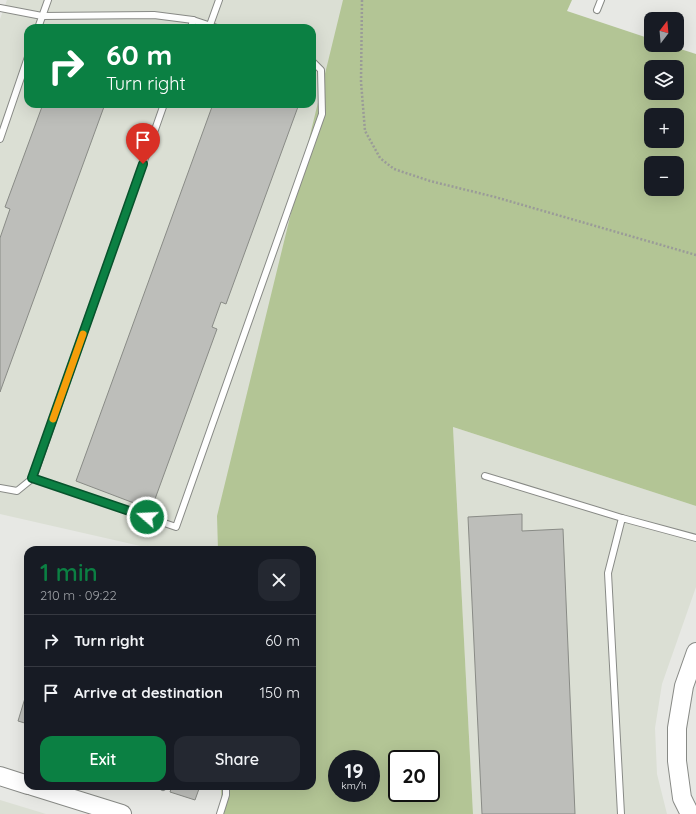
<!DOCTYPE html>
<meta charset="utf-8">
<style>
body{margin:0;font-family:Quicksand,sans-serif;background:#242831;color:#f1f3f6;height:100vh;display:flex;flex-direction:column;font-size:15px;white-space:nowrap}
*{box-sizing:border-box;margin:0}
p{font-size:13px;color:#9ea1a6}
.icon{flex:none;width:22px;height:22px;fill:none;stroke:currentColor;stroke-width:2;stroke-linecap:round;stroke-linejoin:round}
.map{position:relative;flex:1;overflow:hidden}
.side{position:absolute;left:24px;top:546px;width:292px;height:244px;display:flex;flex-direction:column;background:#171b24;border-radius:12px;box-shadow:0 4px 16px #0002}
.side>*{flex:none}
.hud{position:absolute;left:24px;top:24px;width:292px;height:84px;border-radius:12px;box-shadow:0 4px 16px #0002;background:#0b8043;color:#fff;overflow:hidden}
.needle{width:26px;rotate:16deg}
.controls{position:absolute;left:644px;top:12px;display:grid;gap:8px}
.controls a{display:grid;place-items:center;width:40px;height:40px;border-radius:8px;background:#171b24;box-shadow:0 4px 16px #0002;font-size:20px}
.speed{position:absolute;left:328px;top:750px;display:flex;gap:8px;font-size:20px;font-weight:700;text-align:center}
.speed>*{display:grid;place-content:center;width:52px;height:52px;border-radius:50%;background:#171b24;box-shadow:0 4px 16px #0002;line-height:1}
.speed small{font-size:10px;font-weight:400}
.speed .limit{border:2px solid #111;border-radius:6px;background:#fff;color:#111}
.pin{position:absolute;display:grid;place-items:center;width:34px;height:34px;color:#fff;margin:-41px -17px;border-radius:50% 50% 50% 0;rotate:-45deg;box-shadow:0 0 4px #0007}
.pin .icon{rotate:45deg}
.me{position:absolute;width:44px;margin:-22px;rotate:289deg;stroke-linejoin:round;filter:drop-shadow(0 0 3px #0008)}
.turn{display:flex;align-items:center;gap:14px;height:84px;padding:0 16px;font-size:18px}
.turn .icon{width:52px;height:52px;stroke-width:2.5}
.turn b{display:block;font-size:28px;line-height:34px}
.round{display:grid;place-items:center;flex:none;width:42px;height:42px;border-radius:12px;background:#242831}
.overview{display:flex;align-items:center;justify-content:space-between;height:68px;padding:0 16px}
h1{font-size:24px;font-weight:600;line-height:30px;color:#0b8043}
.button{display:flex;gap:8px;margin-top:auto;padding:8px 16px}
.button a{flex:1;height:46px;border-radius:12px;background:#0b8043;color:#fff;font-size:16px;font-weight:600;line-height:46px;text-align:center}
.button a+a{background:#242831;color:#f1f3f6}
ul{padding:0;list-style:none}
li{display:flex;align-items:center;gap:12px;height:52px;padding:0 16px;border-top:1px solid #363941}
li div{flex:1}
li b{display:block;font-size:15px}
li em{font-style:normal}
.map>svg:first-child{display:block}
</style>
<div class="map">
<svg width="696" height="814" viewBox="0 0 696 814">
<rect width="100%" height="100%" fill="#e7e8e4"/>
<g fill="#dbdfd4" fill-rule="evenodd">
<path d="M7 0H363L221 550H158L0 514V19ZM28 28H312V104H28Z"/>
<polygon points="453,427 696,506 696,587 662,684 655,728 657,774 667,814 473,814"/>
<polygon points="0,800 46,814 0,814"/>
</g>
<path fill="#b3c595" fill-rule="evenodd" d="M343 0H572L567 11 651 39V45H668L696 54V506L453 427 473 814H222L221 786H312V550H218L217 516ZM651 67H677V93H651ZM651 115H677V141H651ZM651 163H677V189H651ZM337 759H371V793H337ZM397 759H431V793H397Z"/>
<g fill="#bdbeba" stroke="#898b86">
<polygon points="43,104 105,104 0,392 0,238 10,209 5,207"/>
<polygon points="213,104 299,104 226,304 221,302 212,327 217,329 155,499 151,498 147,508 76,481"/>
<polygon points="522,514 522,531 563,529 575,814 482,814 468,517"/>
<polygon points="25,698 28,699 28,724 18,721"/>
<polygon points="172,786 200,786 195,800 170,792"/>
</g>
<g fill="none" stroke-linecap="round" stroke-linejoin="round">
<g stroke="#888a86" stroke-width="8">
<g id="lane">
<polyline points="0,8 42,16 154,15 193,20 217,28"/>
<polyline points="597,10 601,0"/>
<polyline points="210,25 219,0"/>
<polyline points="38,28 48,0"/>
<polyline points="191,28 193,20"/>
<polyline points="0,139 28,57"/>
<polyline points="485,476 622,518"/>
<polyline points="33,478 164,104"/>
<polyline points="0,488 17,491 33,478 176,527 322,114 321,70 312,61"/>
<polyline points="163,787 164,786"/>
<polyline points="220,814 226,795 226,786"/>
<polyline points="621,814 608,573 622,518 696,538"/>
</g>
</g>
<g stroke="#888a86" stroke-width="20">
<g id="secondary">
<polyline points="0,776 28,785"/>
<polyline points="32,786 122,814"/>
<polyline points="690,814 682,798 677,761 677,728 684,686 696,652"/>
</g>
</g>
<polyline stroke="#9a9b98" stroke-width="2.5" stroke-dasharray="2 2" stroke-linecap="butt" points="362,0 361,82 365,131 380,158 394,169 430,181 495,197 696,255"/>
<use href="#lane" stroke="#fff" stroke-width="6"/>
<use href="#secondary" stroke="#fff" stroke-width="18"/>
</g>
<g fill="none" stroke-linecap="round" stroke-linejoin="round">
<g stroke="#07532c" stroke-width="10">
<polyline id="route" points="143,164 32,478 147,517"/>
</g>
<use href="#route" stroke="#0b8043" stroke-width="7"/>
<polyline stroke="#f59e0b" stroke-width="7" points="53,419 83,334"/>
</g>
</svg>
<div class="controls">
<a><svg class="needle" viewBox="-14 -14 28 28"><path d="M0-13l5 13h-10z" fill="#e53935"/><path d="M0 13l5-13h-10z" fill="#9ea1a6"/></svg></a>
<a><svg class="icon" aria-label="layers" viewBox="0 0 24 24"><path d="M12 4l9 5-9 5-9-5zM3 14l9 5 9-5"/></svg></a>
<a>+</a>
<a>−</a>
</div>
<div class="speed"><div>19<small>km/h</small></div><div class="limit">20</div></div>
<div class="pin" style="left:143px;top:164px;background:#d93025"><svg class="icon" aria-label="arrive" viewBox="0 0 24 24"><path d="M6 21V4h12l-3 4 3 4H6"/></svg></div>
<svg class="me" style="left:147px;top:517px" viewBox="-20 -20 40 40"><circle r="17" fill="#0b8043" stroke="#fff" stroke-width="3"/><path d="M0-11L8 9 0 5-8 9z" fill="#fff"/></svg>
<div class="hud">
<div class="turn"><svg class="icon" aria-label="right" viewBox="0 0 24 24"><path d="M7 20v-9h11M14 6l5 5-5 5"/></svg><div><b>60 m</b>Turn right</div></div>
</div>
<section class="side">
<div class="overview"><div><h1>1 min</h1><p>210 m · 09:22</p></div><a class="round"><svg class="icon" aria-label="close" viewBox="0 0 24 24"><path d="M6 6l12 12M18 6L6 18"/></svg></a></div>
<ul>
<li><svg class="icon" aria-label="right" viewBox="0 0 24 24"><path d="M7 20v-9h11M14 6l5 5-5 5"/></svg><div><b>Turn right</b></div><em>60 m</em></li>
<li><svg class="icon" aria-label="arrive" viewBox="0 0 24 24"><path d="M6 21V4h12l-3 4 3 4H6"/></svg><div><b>Arrive at destination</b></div><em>150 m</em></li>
</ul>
<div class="button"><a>Exit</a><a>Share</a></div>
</section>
</div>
